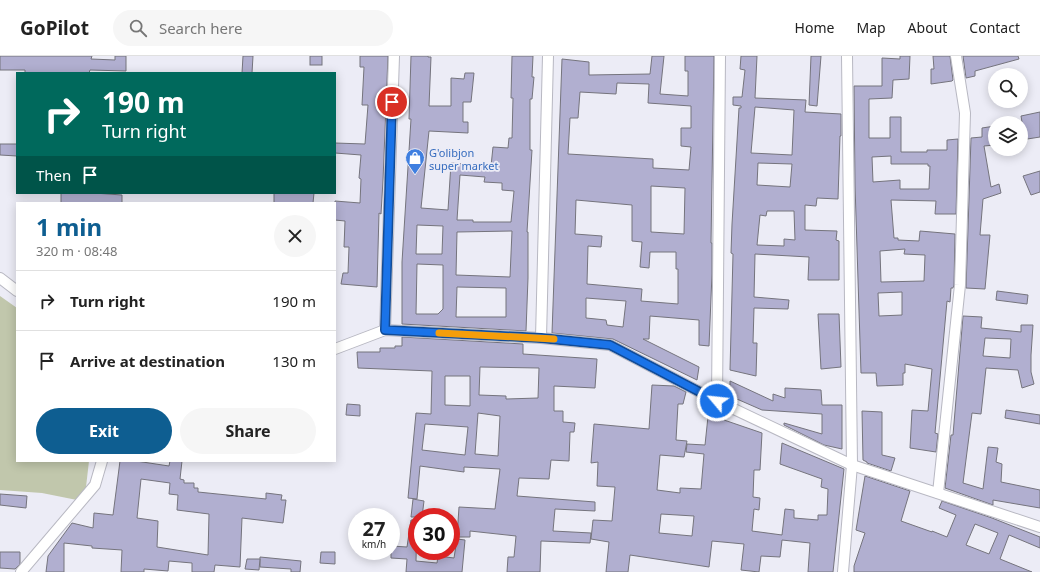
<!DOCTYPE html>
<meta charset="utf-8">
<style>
body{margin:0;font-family:"Noto Sans",sans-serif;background:#f6f6f6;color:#222;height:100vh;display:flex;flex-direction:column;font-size:15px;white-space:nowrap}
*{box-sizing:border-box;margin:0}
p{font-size:13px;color:#767676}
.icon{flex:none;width:22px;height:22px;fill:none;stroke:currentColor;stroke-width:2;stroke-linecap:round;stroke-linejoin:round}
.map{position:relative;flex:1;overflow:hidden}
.drawer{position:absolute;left:16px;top:146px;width:320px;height:260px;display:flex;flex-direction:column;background:#fff;border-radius:0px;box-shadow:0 2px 10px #0003}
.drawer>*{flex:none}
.guide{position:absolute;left:16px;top:16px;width:320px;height:122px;border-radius:0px;box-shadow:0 2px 10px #0003;background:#00695c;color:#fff;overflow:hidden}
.controls{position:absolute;left:988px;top:12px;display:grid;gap:8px}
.controls a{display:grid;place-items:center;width:40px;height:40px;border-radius:50%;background:#fff;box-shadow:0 2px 10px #0003;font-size:20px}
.speed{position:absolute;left:348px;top:452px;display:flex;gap:8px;font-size:20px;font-weight:700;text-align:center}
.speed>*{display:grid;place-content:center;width:52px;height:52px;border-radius:50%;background:#fff;box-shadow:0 2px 10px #0003;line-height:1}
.speed small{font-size:10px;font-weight:400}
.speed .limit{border:6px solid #d22;background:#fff;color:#111}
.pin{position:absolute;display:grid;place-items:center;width:34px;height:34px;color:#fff;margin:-17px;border:2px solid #fff;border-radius:50%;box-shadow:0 1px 4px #0007}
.me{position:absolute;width:44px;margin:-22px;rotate:298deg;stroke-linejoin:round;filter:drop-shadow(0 0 3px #0008)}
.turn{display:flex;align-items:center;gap:14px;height:84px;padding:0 20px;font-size:18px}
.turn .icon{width:52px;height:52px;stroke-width:2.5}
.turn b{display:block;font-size:28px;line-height:34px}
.then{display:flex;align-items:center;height:38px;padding:0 20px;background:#0003;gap:8px;font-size:15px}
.round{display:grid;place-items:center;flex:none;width:42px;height:42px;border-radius:21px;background:#f6f6f6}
.headline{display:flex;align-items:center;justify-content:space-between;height:68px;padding:0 20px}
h1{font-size:24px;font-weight:700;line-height:30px;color:#0e5e91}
.primary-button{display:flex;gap:8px;margin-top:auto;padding:8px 20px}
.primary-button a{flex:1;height:46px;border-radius:24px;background:#0e5e91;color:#fff;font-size:16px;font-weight:700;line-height:46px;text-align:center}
.primary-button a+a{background:#f6f6f6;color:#222}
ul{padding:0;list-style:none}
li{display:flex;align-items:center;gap:12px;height:60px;padding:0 20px;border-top:1px solid #e0e0e0}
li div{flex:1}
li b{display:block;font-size:15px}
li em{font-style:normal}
header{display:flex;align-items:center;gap:24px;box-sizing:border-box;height:56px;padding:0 20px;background:#fff;border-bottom:1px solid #e0e0e0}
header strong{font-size:19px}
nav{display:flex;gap:22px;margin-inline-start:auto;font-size:14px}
.search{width:280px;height:36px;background:#f6f6f6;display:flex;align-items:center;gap:10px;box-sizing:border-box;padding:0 14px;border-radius:22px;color:#767676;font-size:15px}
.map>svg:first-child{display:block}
</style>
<header>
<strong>GoPilot</strong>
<div class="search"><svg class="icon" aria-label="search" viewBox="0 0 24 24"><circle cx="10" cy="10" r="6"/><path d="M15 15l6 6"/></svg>Search here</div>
<nav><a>Home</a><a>Map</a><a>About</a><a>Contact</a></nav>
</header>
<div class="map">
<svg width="1040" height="516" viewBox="0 0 1040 516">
<rect width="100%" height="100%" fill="#ececf6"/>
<polygon fill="#c1c7ac" points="0,240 17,252 17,405 89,405 86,431 77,444 42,437 0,434"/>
<g fill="#b1afd0" stroke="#75747d" fill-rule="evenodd">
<polygon points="0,0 92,0 91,3 115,4 115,0 126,0 126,15 90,14 89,17 25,17 25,14 0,14"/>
<polygon points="243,0 253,0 252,17 242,17"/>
<rect x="310" y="0" width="12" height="9"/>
<polygon points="360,0 388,0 383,124 381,158 379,157 377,231 341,228 343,217 348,217 349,191 344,191 345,165 335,164 335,145 360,147 361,123 359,122 361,99 335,97 335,87 365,88 368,49 362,49 364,11 360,11"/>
<path d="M411 0H428V1H431L429 50H451V22L464 23 465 17H474L471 46H463V66H468V77L429 75 421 152 448 154 451 107 491 110 493 91 508 92 509 82H512L513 42H511L512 0H533L532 21H534L532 43H530V94H532L527 176H528V222L526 275 402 268V206L411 63H409ZM460 119 485 121 484 126 502 127V134L514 135 511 166H473V164H457ZM417 169 443 170 442 198H416ZM512 175 510 221 456 219 457 176ZM417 208 443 209V253L438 258H416ZM457 231 506 232V261H456Z"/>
<path d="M652 0H664L660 38 688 40V15H685V0H714L711 187H712V218L709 290 699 289V264L650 260 649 283H643L699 311 697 324 613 283 552 277 562 3 589 6V19L650 18ZM617 27 649 28 648 47 691 50V72H681V90L691 91 689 114 653 112V103L568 98 570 62H578L580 36 616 38ZM651 130 685 132 684 178 651 176ZM576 144 632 149V185L642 186 640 211 649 212 650 196H676V213H678V248L641 245 642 233 587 228 588 190 601 191 602 180 575 178ZM586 242 626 245 623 271 607 269 606 264 586 262Z"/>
<path d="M741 0H757L755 42 806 44 805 56 841 58V80H840L838 143 817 142 816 150 805 149V174L837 175 836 184 839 185V224H808L809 201 755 198 754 241 789 244 788 253 754 252 753 287H757L756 320 730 314 733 198 731 197 732 168 739 52H741V50L733 49V41H742L745 14 740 13ZM755 51 794 54 792 99 751 97ZM758 107 792 108 790 131 757 129ZM767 155H794L795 184 784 183V190L757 189 760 159 766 160Z"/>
<polygon points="811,0 821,0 817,50 809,49"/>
<path d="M900 0H910L909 23 893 24 892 42 869 43V82H890V61H901V96H927V94H947V84L958 83 956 158H935L936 145 891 144 894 182H898V184L919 185 920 175 955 178 954 229 953 232H951L950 246 947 245 935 377 938 378 936 396 910 392 912 354 928 355 932 313 905 308V317H903V329L877 330 876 317H861L855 129 854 30H882V2L900 3ZM891 100V108H928V110H930L929 133H900V124L873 126 872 101ZM905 193 904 198 925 199 924 225 881 226 880 195ZM902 236V259L879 260 878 237Z"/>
<polygon points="933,0 950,0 953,24 952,25 931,28 931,13 934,13"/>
<polygon points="963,0 1018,0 1019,3 975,15 975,20 966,22"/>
<polygon points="1040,56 1040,81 1021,84 1021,66 1022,66 1021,60"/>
<polygon points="995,70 995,89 984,90 991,131 999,128 1001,137 983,143 980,179 990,179 985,233 966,232 971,82 982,81 982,72"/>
<polygon points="0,88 17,88 17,100 0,99"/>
<polygon points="1040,115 1040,136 1031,139 1023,120"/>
<polygon points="61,137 94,137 122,139 122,147 61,147"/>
<polygon points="274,137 314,137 313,147 274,147"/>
<polygon points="997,235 1028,239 1027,248 996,244"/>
<polygon points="818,258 839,258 841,311 821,313"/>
<path d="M963 260 982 261 981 272 1021 276V269H1033L1031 299V316L1034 328 1022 332 1018 314 986 312 981 358 972 357 963 427 983 433 988 391 998 392 996 406 1002 408 1001 426 1040 434V452L993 444V449L945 432 951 379H953ZM985 282 1011 283 1010 302 983 300Z"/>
<path d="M402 281 523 288V298L597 303 595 332 554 330V355H563V366L575 367 574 376H570L569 405 551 404 549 423 519 422 517 440 595 446V455L555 453 553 475 591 477 590 487 541 485 540 516H507L508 501H514L516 480 470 475V481H457L459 451 495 453 500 413 464 411V416L420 410 417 443 408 442 416 357 431 358 432 315 358 312 357 296H380V292H395V290H402ZM480 311 539 312 538 342 506 343V340L479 339ZM445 320H470V350L445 349ZM478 357 500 360 498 400 475 398ZM425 368 468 371 465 399 422 394Z"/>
<polygon points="730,325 773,345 773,338 785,342 785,332 821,334 822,349 842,349 842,393 824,389 784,369 784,367 822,378 822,358 762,354 730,340"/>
<path d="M652 329 674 330 686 336 683 348H678L676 384 687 385 684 401 660 399 657 434 680 437V432L701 433 704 398 686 396 687 388 705 389 709 351 724 360V364L762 377 760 414H754L753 441 760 442 759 454 754 453 752 475 782 479 785 453 794 454V462L818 464V459H827L828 433 821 431 822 423 780 408 782 387 844 413 833 516H808L810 487 782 484 780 501 761 500 759 516 741 514 744 488 712 485 709 511 630 499 628 516H606L609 486 591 483 593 464 612 465 615 431 597 430 598 406 591 407 594 368 649 373ZM661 458 694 460 692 480 659 477Z"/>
<polygon points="347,348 360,349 360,360 346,359"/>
<polygon points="1006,354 1040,359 1040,368 1005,362"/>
<polygon points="862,355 882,356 882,399 895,402 891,415 867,407 867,406 863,404"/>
<path d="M120 405H136L169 410 170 405H182L180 423 184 424V427H194V432H198V436L266 443V437L282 439 281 444H286L283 467 242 462 240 511 215 509 214 516H192V507L169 505 168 515 144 513V516H121L122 494 92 492V490L64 487V516H46L48 500 72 467 93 472 94 457 113 459ZM141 423 170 427 169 438 178 439 177 454 209 458 208 499 157 491 158 465 137 462Z"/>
<path d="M865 420 910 435 901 465 932 476V475L947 481 956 459 939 452 942 445 992 462 1040 481V492L1009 479 1000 503 1032 516H854V510L865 477 856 474ZM975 468 998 477 989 498 966 489Z"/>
<polygon points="0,438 27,440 26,452 0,449"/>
<polygon points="413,443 424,445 422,461 411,461"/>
<polygon points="411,464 417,464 416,505 437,507 438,500 454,502 457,483 465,484 462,516 406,516 407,503 391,502 391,490 407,491"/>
<polygon points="0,496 20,496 20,508 15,513 0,512"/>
<polygon points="321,496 335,496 335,508 320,507"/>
<polygon points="260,501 301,505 300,516 291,516 291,513 260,511"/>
<polygon points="247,503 260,503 259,514 245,513"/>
</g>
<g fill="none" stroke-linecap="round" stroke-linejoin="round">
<g stroke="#b8b8c2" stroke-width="12">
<g id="minor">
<polyline points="0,222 17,235"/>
<polyline points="385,274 394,0"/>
<polyline points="541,282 548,0"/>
<polyline points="335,293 385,274 541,282 610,289 717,345 852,409 1040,471"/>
<polyline points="717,345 720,0"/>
<polyline points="938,437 960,229 965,57 956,0"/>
<polyline points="21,516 95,429 102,405"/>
<polyline points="843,516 852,409 847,0"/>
</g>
</g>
<use href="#minor" stroke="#fff" stroke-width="10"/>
</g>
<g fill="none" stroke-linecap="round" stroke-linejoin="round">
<g stroke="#114b97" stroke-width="10">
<polyline id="route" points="392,46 385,274 541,282 610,289 717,345"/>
</g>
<use href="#route" stroke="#1a73e8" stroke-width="7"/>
<polyline stroke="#f59e0b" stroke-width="7" points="439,277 554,283"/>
</g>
<defs>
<g id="shop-pin" transform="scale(1)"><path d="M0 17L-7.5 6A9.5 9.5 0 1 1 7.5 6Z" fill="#3f7fe0" stroke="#ececf6"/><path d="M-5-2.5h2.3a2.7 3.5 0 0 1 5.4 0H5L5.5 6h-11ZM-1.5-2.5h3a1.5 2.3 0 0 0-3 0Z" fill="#fff"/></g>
</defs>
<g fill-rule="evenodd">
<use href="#shop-pin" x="415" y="102"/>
</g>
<g text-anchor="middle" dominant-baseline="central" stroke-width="3.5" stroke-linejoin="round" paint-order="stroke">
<g font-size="11" fill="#366cbe" stroke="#ececf6" text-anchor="start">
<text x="429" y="96">G'olibjon<tspan x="429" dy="13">super market</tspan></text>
</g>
</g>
</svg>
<div class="controls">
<a><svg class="icon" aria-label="search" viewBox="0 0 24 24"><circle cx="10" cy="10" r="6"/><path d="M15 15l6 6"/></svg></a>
<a><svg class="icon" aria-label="layers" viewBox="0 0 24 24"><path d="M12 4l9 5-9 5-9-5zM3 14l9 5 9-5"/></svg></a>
</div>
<div class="speed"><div>27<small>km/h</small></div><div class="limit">30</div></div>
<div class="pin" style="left:392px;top:46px;background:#d93025"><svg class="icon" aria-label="arrive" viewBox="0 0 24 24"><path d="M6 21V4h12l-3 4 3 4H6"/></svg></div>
<svg class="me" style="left:717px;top:345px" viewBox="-20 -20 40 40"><circle r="17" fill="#1a73e8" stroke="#fff" stroke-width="3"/><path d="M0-11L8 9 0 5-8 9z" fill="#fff"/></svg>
<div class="guide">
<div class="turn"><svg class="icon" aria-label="right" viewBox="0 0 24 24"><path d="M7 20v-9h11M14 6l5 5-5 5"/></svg><div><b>190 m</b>Turn right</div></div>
<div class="then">Then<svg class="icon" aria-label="arrive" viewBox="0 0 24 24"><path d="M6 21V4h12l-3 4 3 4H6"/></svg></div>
</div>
<section class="drawer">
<div class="headline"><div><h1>1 min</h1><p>320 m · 08:48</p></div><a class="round"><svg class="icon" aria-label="close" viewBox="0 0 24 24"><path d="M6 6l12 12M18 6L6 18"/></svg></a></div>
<ul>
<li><svg class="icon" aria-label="right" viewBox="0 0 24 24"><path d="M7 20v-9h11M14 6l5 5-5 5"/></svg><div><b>Turn right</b></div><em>190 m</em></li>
<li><svg class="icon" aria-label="arrive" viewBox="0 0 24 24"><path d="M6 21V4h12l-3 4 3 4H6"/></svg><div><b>Arrive at destination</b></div><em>130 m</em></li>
</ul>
<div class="primary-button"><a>Exit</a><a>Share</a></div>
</section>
</div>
